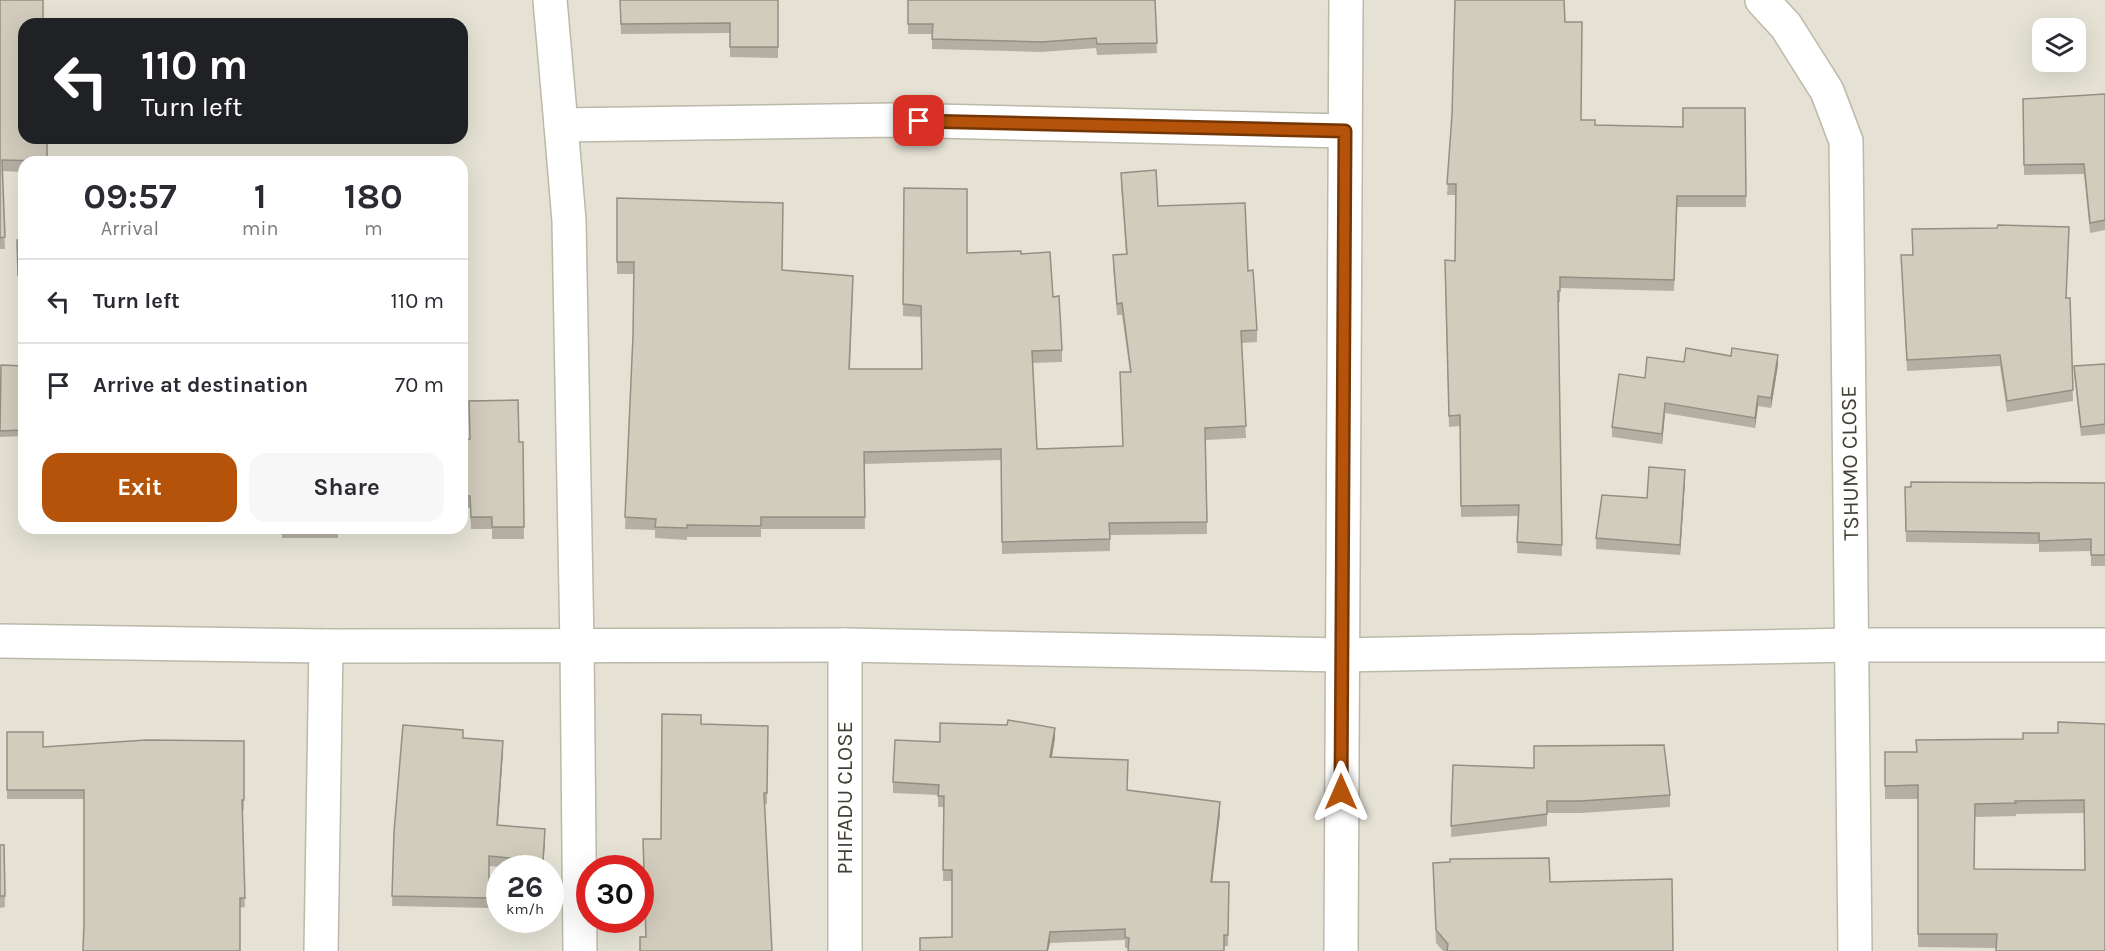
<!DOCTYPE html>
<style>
body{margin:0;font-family:Karla,sans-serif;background:#f7f7f7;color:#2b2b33;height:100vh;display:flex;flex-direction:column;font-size:22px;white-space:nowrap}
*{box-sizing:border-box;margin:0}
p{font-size:20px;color:#7c7c81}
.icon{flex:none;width:33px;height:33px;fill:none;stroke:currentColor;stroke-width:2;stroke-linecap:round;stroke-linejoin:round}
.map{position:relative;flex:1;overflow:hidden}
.side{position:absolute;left:18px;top:156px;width:450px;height:378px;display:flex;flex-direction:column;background:#fff;border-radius:18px;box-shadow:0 6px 24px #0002}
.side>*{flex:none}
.hud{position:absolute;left:18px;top:18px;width:450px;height:126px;border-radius:18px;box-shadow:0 6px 24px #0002;background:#202124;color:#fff;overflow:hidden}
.fabs{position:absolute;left:2032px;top:18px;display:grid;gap:12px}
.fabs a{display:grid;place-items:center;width:54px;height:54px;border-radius:12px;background:#fff;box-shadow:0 6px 24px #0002;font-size:30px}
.speed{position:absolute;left:486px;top:855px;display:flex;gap:12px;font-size:30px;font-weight:700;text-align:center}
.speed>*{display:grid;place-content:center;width:78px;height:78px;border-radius:50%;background:#fff;box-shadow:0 6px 24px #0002;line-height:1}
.speed small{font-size:15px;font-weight:400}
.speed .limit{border:9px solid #d22;background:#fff;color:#111}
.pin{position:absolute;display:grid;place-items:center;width:51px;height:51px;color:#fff;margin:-26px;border-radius:12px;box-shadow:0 3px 9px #0006}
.me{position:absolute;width:66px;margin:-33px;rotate:0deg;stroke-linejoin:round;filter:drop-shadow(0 0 4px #0008)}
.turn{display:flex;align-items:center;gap:21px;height:126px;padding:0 24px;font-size:27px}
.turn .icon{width:78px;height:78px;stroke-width:2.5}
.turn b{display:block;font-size:42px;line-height:51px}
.eta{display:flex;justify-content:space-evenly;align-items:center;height:102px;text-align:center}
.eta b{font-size:36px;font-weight:700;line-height:42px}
.primary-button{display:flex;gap:12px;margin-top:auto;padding:12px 24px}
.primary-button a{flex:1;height:69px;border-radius:18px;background:#b45309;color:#fff;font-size:24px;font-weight:700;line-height:69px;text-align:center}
.primary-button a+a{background:#f7f7f7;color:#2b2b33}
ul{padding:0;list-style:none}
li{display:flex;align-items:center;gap:18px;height:84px;padding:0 24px;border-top:2px solid #e1e1e2}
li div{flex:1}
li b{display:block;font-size:22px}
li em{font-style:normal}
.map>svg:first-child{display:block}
</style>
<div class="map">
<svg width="2105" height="951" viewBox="0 0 2105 951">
<rect width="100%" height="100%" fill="#f2f0e7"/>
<path fill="#e5e2d5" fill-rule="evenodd" d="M0 0H2105V951H0ZM24 24H462V138H24ZM2043 28H2076V62H2043ZM24 162H462V528H24ZM500 868H550V920H500ZM590 868H640V920H590Z"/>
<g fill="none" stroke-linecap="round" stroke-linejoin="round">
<g stroke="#bcb8aa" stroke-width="36">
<g id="minor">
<polyline points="550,0 561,125"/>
<polyline points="1762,0 1786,26 1827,91 1846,141 1855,951"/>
<polyline points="0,641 326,646 845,645 1341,655 1851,645 2105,645"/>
<polyline points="845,645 845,951"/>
<polyline points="321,951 326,646"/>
<polyline points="580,951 577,645 569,221 561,125 895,120 1345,131"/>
<polyline points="1341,951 1346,0"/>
</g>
</g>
<use href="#minor" stroke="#fff" stroke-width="33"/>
</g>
<g fill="#b5afa3" fill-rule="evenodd">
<polygon points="0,0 24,138 84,138 84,143 47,143 47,162 24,162 24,172 2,171 5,249 0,249"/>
<polygon points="620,0 778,0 778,58 730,57 730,33 621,34"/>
<polygon points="908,0 1155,0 1157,53 1097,55 1096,48 1041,52 932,49 932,34 908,34"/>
<polygon points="1565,22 1581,120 1595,125 1683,127 1745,108 1746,207 1677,207 1674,291 1560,288 1560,302 1558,302 1562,556 1517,553 1518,516 1461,517 1460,426 1449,427 1445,271 1455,261 1456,195 1447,195 1452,115"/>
<polygon points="2105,94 2105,230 2090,233 2084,174 2024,175 2023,99"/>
<polygon points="1121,173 1158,206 1248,271 1257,330 1257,342 1241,343 1246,438 1205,440 1207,534 1110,535 1110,551 1002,554 1001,460 864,464 865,529 761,529 761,537 687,537 687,540 655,538 655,530 625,529 633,335 634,274 617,274 617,198 782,270 853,287 850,369 922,369 921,317 903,316 904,188 967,253 1021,254 1053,297 1062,350 1062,362 1033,363 1037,449 1123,446 1120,372 1130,372 1122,315 1117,315 1113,266 1113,255 1126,254 1121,184"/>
<polygon points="17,240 24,240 24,281 18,281"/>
<polygon points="1901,255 2067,298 2070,298 2073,401 2007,412 2000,366 1907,371"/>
<polygon points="1684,362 1778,365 1771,408 1758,406 1755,428 1665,413 1662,444 1612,437 1612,427 1645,378"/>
<polygon points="2105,364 2105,434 2081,436 2074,375 2074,366"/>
<polygon points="24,366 24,436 0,437 0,406"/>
<polygon points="462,439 523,442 524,539 492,539 492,529 471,529 470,508 462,508"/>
<polygon points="1685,481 1680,555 1596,549 1596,538 1647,498"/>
<polygon points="2105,483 2105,566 2091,566 2091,551 2039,552 2039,544 1906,542 1905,487"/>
<rect x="282" y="528" width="56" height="10"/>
<path d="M2058 722 2105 724V951L1996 948 1918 947V799H1885V752H1916L2023 739 2058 733ZM2084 813 2085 870 1974 869 1975 817 2016 816V814Z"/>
<polygon points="701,724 768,726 767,804 764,804 646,937 661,839"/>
<polygon points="7,732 43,747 244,741 244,810 242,810 245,907 84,925 84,799 7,799"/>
<polygon points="463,738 503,751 498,825 545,840 543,868 510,868 489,866 489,908 392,906 394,832"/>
<polygon points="1055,738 1052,757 1127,790 1220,813 1212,882 1229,882 1228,946 1125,948 1125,940 1050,943 952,937 952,881 943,881 944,807 938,807 938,795 893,793 893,782 940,742"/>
<polygon points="1453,765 1534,768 1670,795 1670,807 1581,813 1547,813 1547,826 1451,837"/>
<polygon points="0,845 4,845 5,907 0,908"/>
<polygon points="1433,863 1550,882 1673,951 1443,951 1436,943"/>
</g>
<g fill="#938f84">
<polygon points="1778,355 1778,365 1771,408 1771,398"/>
<polygon points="1758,396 1758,406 1755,428 1755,418"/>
<polygon points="1665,403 1665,413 1662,444 1662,434"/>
<polygon points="1685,470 1685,481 1680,555 1680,545"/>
<polygon points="1055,728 1055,738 1050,767 1050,757"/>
<polygon points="503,741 503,751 497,836 497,825"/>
<polygon points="1220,802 1220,813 1211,893 1211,882"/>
<polygon points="545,829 545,840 543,868 543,861"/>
<polygon points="1050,932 1050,943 1048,951 1047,951"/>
</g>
<g fill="#d2ccbd" stroke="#938f84" stroke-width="1.5" fill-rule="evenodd">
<polygon points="0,0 43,0 43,24 24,24 24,138 47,138 47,161 2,160 5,237 0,238"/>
<polygon points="620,0 778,0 778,47 730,47 730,23 621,24"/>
<polygon points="908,0 1155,0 1157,43 1097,44 1096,38 1041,42 932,39 933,24 908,24"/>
<polygon points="1455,0 1564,0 1565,22 1582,22 1581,120 1595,120 1595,125 1683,127 1683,108 1745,108 1746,196 1677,196 1674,280 1560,277 1560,291 1558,291 1562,545 1517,542 1519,505 1461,506 1460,415 1449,416 1445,260 1455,261 1456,184 1447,184 1452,115"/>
<polygon points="2105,94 2105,220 2090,223 2084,164 2024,165 2023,99"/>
<polygon points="1156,170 1158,206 1245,203 1248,271 1253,270 1257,330 1241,331 1246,426 1205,428 1207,522 1109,523 1110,539 1002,542 1001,449 864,452 865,517 761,517 761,526 687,525 687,528 655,527 656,519 625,517 633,335 634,262 617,262 617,198 783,203 782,270 853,276 849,369 922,369 921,306 903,304 904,188 967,189 967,253 1021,251 1021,254 1050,252 1053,297 1059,296 1062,350 1032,351 1037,449 1123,446 1120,372 1131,372 1122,303 1117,304 1113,255 1127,254 1121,173"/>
<polygon points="1998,225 2069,227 2066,298 2070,298 2073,390 2007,401 2000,355 1907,360 1901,255 1913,255 1912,229 1997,228"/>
<polygon points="17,240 24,240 24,274 18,275"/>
<polygon points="1686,348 1731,356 1732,348 1778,355 1771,398 1758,396 1755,418 1665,403 1662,434 1612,427 1619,374 1645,378 1647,357 1684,362"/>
<polygon points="2105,364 2105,424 2081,427 2074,366"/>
<polygon points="1,365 24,366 24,430 0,431"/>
<polygon points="518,400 519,442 523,442 524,527 492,527 492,517 471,517 470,496 462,496 462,439 470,439 469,401"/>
<polygon points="1649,467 1685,470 1680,545 1596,538 1602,495 1647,498"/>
<polygon points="1911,482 2105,483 2105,555 2091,555 2091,539 2039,541 2039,533 1906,531 1905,487 1911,487"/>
<polygon points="662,714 701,715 701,724 768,726 767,793 764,793 772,951 640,951 640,937 646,937 643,839 661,839"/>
<polygon points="1008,720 1055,728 1050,757 1128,760 1127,790 1220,802 1211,882 1229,882 1228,935 1224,935 1224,951 1128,951 1129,938 1125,937 1125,929 1050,932 1047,951 920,951 920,938 952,937 952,870 943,870 944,796 938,796 939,785 893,782 895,740 940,742 940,723 1007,725"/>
<path d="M2058 722 2105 724V951H1996L1997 934H1918V785L1885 786V752H1917L1916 740 2023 739V733H2058ZM2084 800 2085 870 1974 869 1975 804 2016 803 2015 801Z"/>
<polygon points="403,725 463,730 463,738 503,741 497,825 545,829 543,861 489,856 489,898 392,896 394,832"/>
<polygon points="7,732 43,732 43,747 146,740 244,741 244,800 242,800 245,898 240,898 240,951 83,951 84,923 84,790 7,790"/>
<polygon points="1664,745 1670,795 1581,801 1547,801 1547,814 1451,826 1453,765 1534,768 1534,746"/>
<polygon points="0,845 4,845 5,896 0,896"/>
<polygon points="1549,858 1550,882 1672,879 1673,951 1447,951 1448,944 1436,930 1433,863 1450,862 1450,859"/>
</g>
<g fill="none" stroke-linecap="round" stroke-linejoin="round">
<g stroke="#753606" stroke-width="15">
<polyline id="route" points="919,121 1345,131 1341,792"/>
</g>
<use href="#route" stroke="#b45309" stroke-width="10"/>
</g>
<g text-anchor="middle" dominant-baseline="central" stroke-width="4.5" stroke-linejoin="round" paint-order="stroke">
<g font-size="22" fill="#444036" stroke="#fff">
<text transform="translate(1850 463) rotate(-91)">TSHUMO CLOSE</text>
<text transform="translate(845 798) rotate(-90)">PHIFADU CLOSE</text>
</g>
</g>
</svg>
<div class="fabs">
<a><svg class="icon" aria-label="layers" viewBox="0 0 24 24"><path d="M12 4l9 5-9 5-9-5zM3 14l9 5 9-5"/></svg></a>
</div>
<div class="speed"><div>26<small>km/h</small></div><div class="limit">30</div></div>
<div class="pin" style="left:919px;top:121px;background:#d93025"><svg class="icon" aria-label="arrive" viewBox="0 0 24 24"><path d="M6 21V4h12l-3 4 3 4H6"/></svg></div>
<svg class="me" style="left:1341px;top:792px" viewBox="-20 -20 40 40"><path d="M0-17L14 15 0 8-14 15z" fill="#b45309" stroke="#fff" stroke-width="4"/></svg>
<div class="hud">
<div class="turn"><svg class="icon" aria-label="left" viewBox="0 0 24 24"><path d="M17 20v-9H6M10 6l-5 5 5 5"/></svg><div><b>110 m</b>Turn left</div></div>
</div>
<section class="side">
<div class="eta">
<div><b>09:57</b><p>Arrival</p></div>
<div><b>1</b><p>min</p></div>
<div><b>180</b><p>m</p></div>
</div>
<ul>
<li><svg class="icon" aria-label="left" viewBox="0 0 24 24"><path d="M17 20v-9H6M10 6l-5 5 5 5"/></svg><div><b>Turn left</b></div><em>110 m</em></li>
<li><svg class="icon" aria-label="arrive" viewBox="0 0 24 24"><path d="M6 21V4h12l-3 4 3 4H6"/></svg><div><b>Arrive at destination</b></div><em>70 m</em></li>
</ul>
<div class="primary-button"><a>Exit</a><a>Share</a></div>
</section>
</div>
